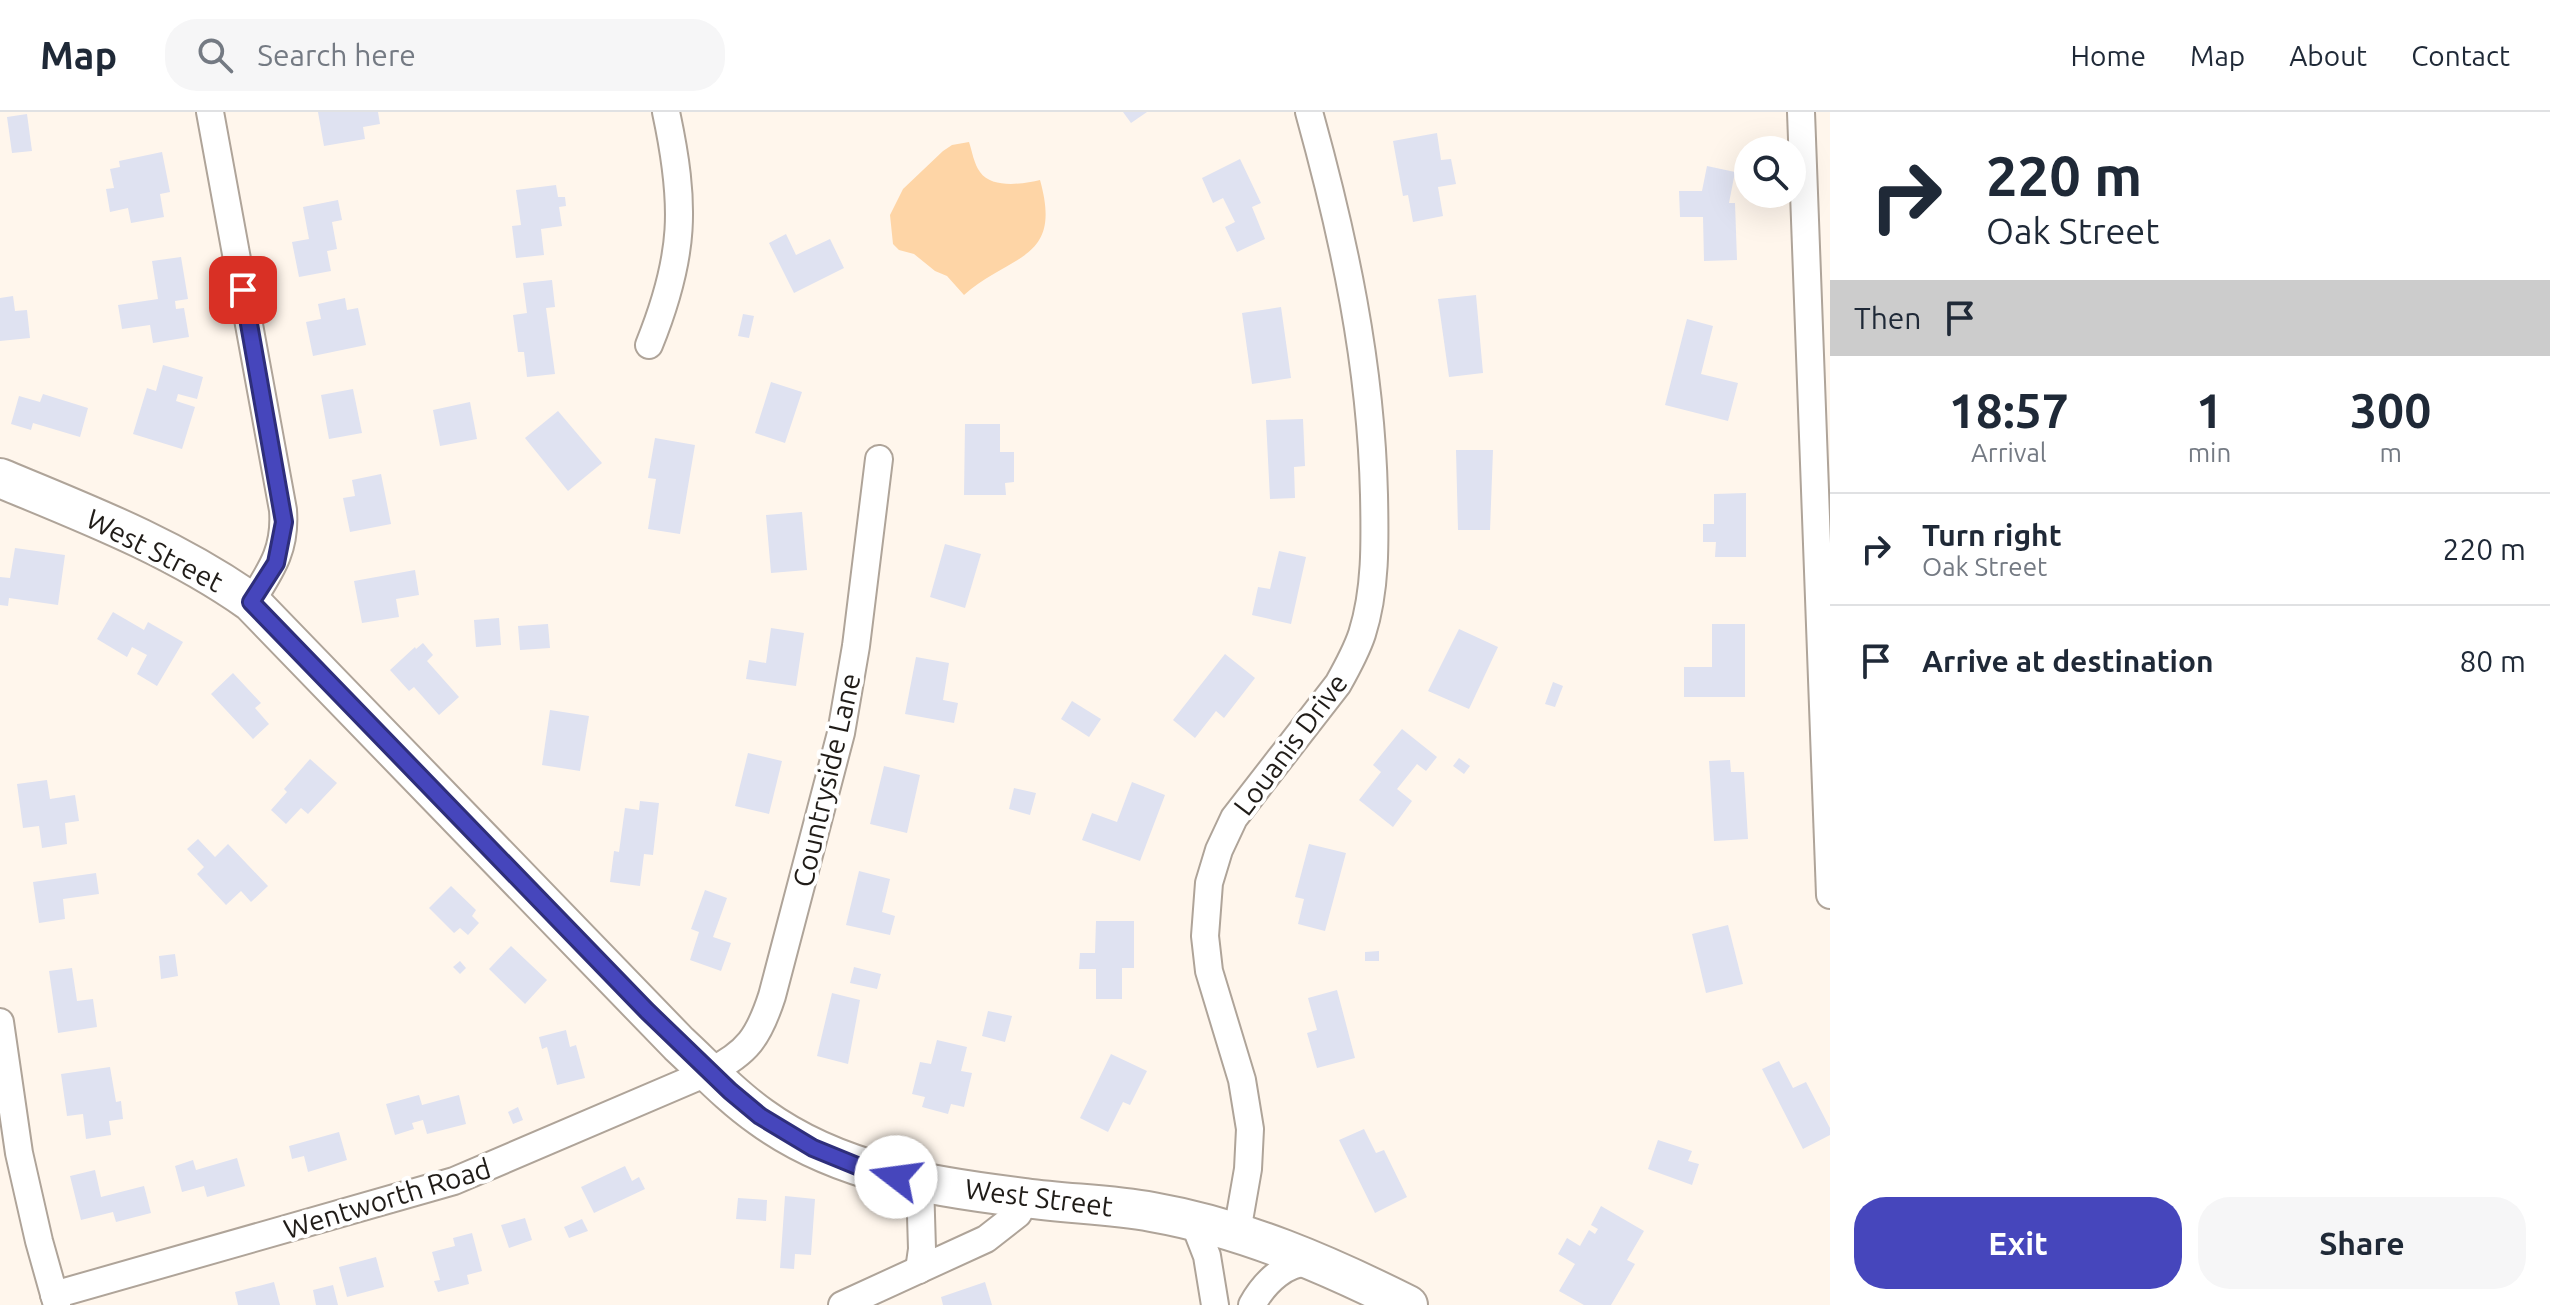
<!DOCTYPE html>
<style>
body{margin:0;font-family:Ubuntu,sans-serif;background:#f6f6f7;color:#1f2937;height:100vh;display:flex;flex-direction:column;font-size:30px;white-space:nowrap}
*{box-sizing:border-box;margin:0}
p{font-size:26px;color:#747a83}
.icon{flex:none;width:44px;height:44px;fill:none;stroke:currentColor;stroke-width:2;stroke-linecap:round;stroke-linejoin:round}
.map{position:relative;flex:1;overflow:hidden}
.drawer{display:flex;flex-direction:column;background:#fff;width:720px}
.drawer>*{flex:none}
.banner{background:#fff;color:#1f2937;overflow:hidden}
.tools{position:absolute;left:1734px;top:24px;display:grid;gap:16px}
.tools a{display:grid;place-items:center;width:72px;height:72px;border-radius:50%;background:#fff;box-shadow:0 8px 32px #0002;font-size:40px}
.pin{position:absolute;display:grid;place-items:center;width:68px;height:68px;color:#fff;margin:-34px;border-radius:16px;box-shadow:0 4px 12px #0006}
.me{position:absolute;width:88px;margin:-44px;rotate:285deg;stroke-linejoin:round;filter:drop-shadow(0 0 6px #0008)}
.turn{display:flex;align-items:center;gap:28px;height:168px;padding:0 24px;font-size:36px}
.turn .icon{width:104px;height:104px;stroke-width:2.5}
.turn b{display:block;font-size:56px;line-height:68px}
.then{display:flex;align-items:center;height:76px;padding:0 24px;background:#0003;gap:16px;font-size:30px}
.eta{display:flex;justify-content:space-evenly;align-items:center;height:136px;text-align:center}
.eta b{font-size:48px;font-weight:700;line-height:56px}
.cta{display:flex;gap:16px;margin-top:auto;padding:16px 24px}
.cta a{flex:1;height:92px;border-radius:32px;background:#4646bc;color:#fff;font-size:32px;font-weight:700;line-height:92px;text-align:center}
.cta a+a{background:#f6f6f7;color:#1f2937}
ul{padding:0;list-style:none}
li{display:flex;align-items:center;gap:24px;height:112px;padding:0 24px;border-top:2px solid #e0e1e3}
li div{flex:1}
li b{display:block;font-size:30px}
li em{font-style:normal}
header{display:flex;align-items:center;gap:48px;box-sizing:border-box;height:112px;padding:0 40px;background:#fff;border-bottom:2px solid #e0e1e3}
header strong{font-size:38px}
nav{display:flex;gap:44px;margin-inline-start:auto;font-size:28px}
.search{width:560px;height:72px;background:#f6f6f7;display:flex;align-items:center;gap:20px;box-sizing:border-box;padding:0 28px;border-radius:32px;color:#747a83;font-size:30px}
main{display:flex;flex:1;min-height:0}
.map>svg:first-child{display:block}
</style>
<header>
<strong>Map</strong>
<div class="search"><svg class="icon" aria-label="search" viewBox="0 0 24 24"><circle cx="10" cy="10" r="6"/><path d="M15 15l6 6"/></svg>Search here</div>
<nav><a>Home</a><a>Map</a><a>About</a><a>Contact</a></nav>
</header>
<main>
<div class="map">
<svg width="1830" height="1193" viewBox="0 0 1830 1193">
<rect width="100%" height="100%" fill="#fff6ec"/>
<path fill="#fed5a6" d="M969 30C972 39 974 52 980 60 992 77 1023 72 1040 68 1063 150 1011 141 964 183L947 164 935 159 914 142 899 138 893 132 890 103 903 77 943 39 952 33Z"/>
<g fill="#dfe2f1">
<polygon points="318,0 378,0 380,12 363,15 365,27 324,34"/>
<polygon points="1123,0 1147,0 1131,11"/>
<polygon points="27,2 32,39 12,41 7,5"/>
<polygon points="1437,21 1441,48 1451,47 1456,72 1438,75 1443,104 1413,110 1408,83 1403,84 1393,29"/>
<polygon points="162,40 170,80 160,82 164,105 131,111 128,96 110,100 106,77 114,76 110,57 120,55 119,49"/>
<polygon points="1240,47 1261,91 1252,95 1265,127 1237,140 1225,115 1235,110 1223,86 1213,91 1202,66"/>
<polygon points="1707,54 1735,60 1729,91 1735,91 1737,148 1704,149 1703,105 1680,105 1679,79 1702,79"/>
<polygon points="556,73 558,85 565,85 566,94 559,95 562,114 541,117 544,143 516,146 512,114 521,113 516,78"/>
<polygon points="338,88 342,108 332,110 337,137 327,139 331,159 299,165 292,130 309,127 303,95"/>
<polygon points="786,122 796,143 830,127 844,156 794,181 769,131"/>
<polygon points="181,145 188,187 175,189 176,197 184,196 189,225 153,231 150,213 122,217 118,193 158,187 152,149"/>
<polygon points="552,168 555,195 546,196 555,262 527,265 524,240 518,240 513,203 527,201 523,171"/>
<polygon points="1476,183 1483,261 1449,265 1438,187"/>
<polygon points="13,184 15,199 27,198 30,226 0,229 0,186"/>
<polygon points="345,186 347,198 358,196 366,233 313,244 306,210 321,207 318,192"/>
<polygon points="1281,195 1291,266 1252,272 1242,201"/>
<polygon points="743,202 754,204 749,226 738,224"/>
<polygon points="1687,207 1713,214 1701,262 1738,271 1728,309 1665,293"/>
<polygon points="163,253 203,265 197,287 178,282 176,289 195,295 182,337 133,322 147,276 156,279"/>
<polygon points="771,270 802,280 785,331 755,321"/>
<polygon points="353,277 362,321 329,327 321,283"/>
<polygon points="43,282 88,296 80,325 33,311 31,318 11,312 19,284 40,290"/>
<polygon points="470,290 477,327 440,334 433,298"/>
<polygon points="558,299 602,351 568,379 525,326"/>
<polygon points="1303,307 1305,354 1294,355 1295,386 1270,387 1266,308"/>
<polygon points="965,312 1000,312 1000,340 1014,340 1014,370 1005,371 1006,383 964,383"/>
<polygon points="655,326 695,333 680,422 648,417 656,367 648,366"/>
<polygon points="1456,338 1493,338 1490,418 1458,418"/>
<polygon points="381,362 391,412 350,420 343,386 355,384 352,368"/>
<polygon points="1746,381 1746,445 1715,445 1716,430 1703,430 1703,412 1714,412 1714,382"/>
<polygon points="802,400 807,458 771,461 766,403"/>
<polygon points="945,432 981,442 965,496 930,485"/>
<polygon points="15,436 65,443 58,493 9,486 8,494 0,493 0,465 10,466"/>
<polygon points="1279,439 1306,445 1291,512 1252,503 1258,475 1270,477"/>
<polygon points="415,458 419,483 396,487 399,505 362,511 354,469"/>
<polygon points="113,500 144,518 148,510 183,530 157,574 137,562 147,543 132,535 127,545 97,527"/>
<polygon points="499,506 501,533 476,535 474,508"/>
<polygon points="548,512 550,536 520,538 518,514"/>
<polygon points="1712,512 1745,512 1745,585 1684,585 1684,555 1712,555"/>
<polygon points="771,516 804,521 796,574 746,567 749,548 766,551"/>
<polygon points="1459,517 1498,535 1469,597 1428,579"/>
<polygon points="423,531 433,543 427,549 459,585 439,603 414,575 409,579 390,558 415,535 416,537"/>
<polygon points="1225,542 1255,566 1224,606 1216,599 1195,626 1173,608"/>
<polygon points="916,545 949,551 943,588 958,591 954,611 905,602"/>
<polygon points="233,561 261,591 255,596 269,612 253,627 211,582"/>
<polygon points="1553,570 1563,574 1555,595 1545,592"/>
<polygon points="1072,589 1101,607 1089,625 1061,607"/>
<polygon points="550,598 589,604 580,659 542,653"/>
<polygon points="1402,617 1437,645 1426,659 1417,652 1397,677 1412,689 1393,715 1359,688 1381,660 1373,653"/>
<polygon points="748,641 782,649 769,702 735,694"/>
<polygon points="1459,646 1470,654 1464,662 1453,654"/>
<polygon points="310,647 337,671 308,702 301,696 286,712 271,698 287,680 284,677"/>
<polygon points="1730,648 1731,660 1744,660 1748,727 1714,729 1709,649"/>
<polygon points="884,654 920,663 907,721 870,712"/>
<polygon points="47,668 50,687 75,683 79,709 65,711 67,732 42,736 39,714 23,716 17,672"/>
<polygon points="1132,670 1165,683 1140,749 1082,728 1092,701 1117,710"/>
<polygon points="1014,676 1036,681 1030,703 1009,697"/>
<polygon points="640,689 659,691 653,743 644,742 640,774 610,770 614,739 619,740 625,696 639,698"/>
<polygon points="198,727 215,745 228,732 268,774 251,790 241,779 226,793 197,762 204,755 187,737"/>
<polygon points="1309,732 1346,741 1325,819 1298,812 1304,787 1295,785"/>
<polygon points="859,759 890,767 882,800 895,804 890,823 846,813"/>
<polygon points="96,761 99,782 63,787 65,807 39,811 33,770"/>
<polygon points="451,774 476,798 472,804 479,811 468,823 460,816 454,821 429,796"/>
<polygon points="705,778 727,786 713,825 731,831 721,859 690,848 699,820 691,817"/>
<polygon points="1096,809 1134,809 1134,856 1122,856 1122,887 1096,887 1096,857 1079,857 1080,841 1095,841"/>
<polygon points="1728,813 1743,872 1706,881 1692,822"/>
<polygon points="511,834 547,868 525,892 489,857"/>
<polygon points="1379,839 1379,849 1365,849 1365,840"/>
<polygon points="175,842 178,864 161,867 159,844"/>
<polygon points="460,849 466,856 460,862 453,855"/>
<polygon points="854,855 881,862 877,877 850,871"/>
<polygon points="72,856 77,889 93,887 97,915 58,921 49,859"/>
<polygon points="1337,878 1355,946 1317,956 1307,921 1317,918 1308,886"/>
<polygon points="832,881 860,888 848,952 817,944"/>
<polygon points="988,899 1012,904 1005,930 982,924"/>
<polygon points="566,918 570,935 576,933 585,966 557,973 547,935 542,937 539,925"/>
<polygon points="937,928 967,935 961,959 972,961 964,995 951,992 948,1002 922,995 925,985 912,982 920,950 931,952"/>
<polygon points="1111,942 1147,959 1130,993 1123,990 1108,1020 1080,1006"/>
<polygon points="1779,949 1793,976 1806,970 1830,1016 1830,1023 1803,1037 1762,957"/>
<polygon points="110,955 116,990 121,989 123,1007 109,1009 111,1023 86,1027 83,1002 67,1004 61,962"/>
<polygon points="419,983 422,993 459,983 466,1012 427,1022 423,1008 412,1011 414,1017 395,1023 386,992"/>
<polygon points="518,995 523,1008 513,1012 508,1000"/>
<polygon points="1364,1017 1376,1041 1384,1038 1407,1085 1375,1101 1339,1028"/>
<polygon points="339,1020 347,1048 308,1060 304,1044 292,1047 289,1034"/>
<polygon points="1658,1028 1692,1039 1688,1049 1699,1052 1692,1073 1648,1057"/>
<polygon points="237,1046 245,1074 207,1085 204,1074 182,1080 175,1054 193,1048 196,1058"/>
<polygon points="625,1054 632,1069 639,1065 645,1077 594,1101 581,1075"/>
<polygon points="95,1058 101,1085 144,1074 151,1101 116,1110 113,1100 81,1108 70,1064"/>
<polygon points="785,1084 815,1087 811,1143 795,1142 794,1157 780,1156"/>
<polygon points="738,1086 767,1088 766,1109 736,1107"/>
<polygon points="1601,1094 1644,1119 1627,1148 1635,1152 1611,1193 1584,1193 1559,1179 1575,1152 1558,1142 1567,1126 1580,1134 1589,1118 1595,1122 1598,1117 1591,1113"/>
<polygon points="525,1106 532,1128 509,1136 501,1113"/>
<polygon points="582,1107 588,1119 569,1126 564,1115"/>
<polygon points="472,1121 482,1159 467,1163 469,1172 438,1180 434,1169 440,1168 432,1140 455,1134 453,1126"/>
<polygon points="376,1145 384,1175 347,1185 339,1155"/>
<polygon points="274,1170 280,1193 238,1193 235,1180"/>
<polygon points="985,1170 992,1193 943,1193 941,1185"/>
<polygon points="333,1173 338,1193 316,1193 313,1178"/>
</g>
<g fill="none" stroke-linecap="round" stroke-linejoin="round">
<g stroke="#afa499" stroke-width="30">
<g id="minor">
<path d="M210 0 283 398C286 438 271 458 251 490"/>
<polyline points="1801,0 1830,783"/>
<path d="M649 233C685 144 686 93 666 0"/>
<polyline points="0,910 19,1041 39,1129 57,1193"/>
<polyline points="1193,1108 1207,1144 1215,1193"/>
<path d="M1237 1120 1248 1057 1250 1017 1242 968 1209 859 1205 824 1209 771 1219 738 1234 706 1338 572C1347 556 1356 540 1362 522 1376 478 1375 430 1374 383 1371 252 1344 126 1309 0"/>
<polyline points="919,1158 922,1137 920,1070"/>
<path d="M54 1183 454 1069 709 960C748 941 759 924 772 884L841 621 856 534 879 347"/>
<polyline points="842,1193 986,1127 1018,1102 1026,1087"/>
<path d="M1252 1193C1264 1171 1287 1147 1315 1151"/>
</g>
</g>
<g stroke="#afa499" stroke-width="42">
<path id="secondary" d="M0 366C87 402 173 435 251 490L679 932C706 957 731 984 761 1005 838 1061 933 1075 1025 1086 1067 1092 1110 1092 1152 1100 1243 1116 1326 1152 1408 1193"/>
</g>
<use href="#minor" stroke="#fff" stroke-width="26"/>
<use href="#secondary" stroke="#fff" stroke-width="38"/>
</g>
<g fill="none" stroke-linecap="round" stroke-linejoin="round">
<g stroke="#2e2e7a" stroke-width="20">
<polyline id="route" points="243,178 284,410 276,451 251,490 647,899 730,979 760,1004 813,1036 857,1054 896,1065"/>
</g>
<use href="#route" stroke="#4646bc" stroke-width="14"/>
</g>
<g text-anchor="middle" dominant-baseline="central" stroke-width="8" stroke-linejoin="round" paint-order="stroke">
<g font-size="28" fill="#201c18" stroke="#fff">
<text transform="translate(155 438) rotate(27)">West Street</text>
<text transform="translate(1290 632) rotate(-53)">Louanis Drive</text>
<text transform="translate(826 668) rotate(-77)">Countryside Lane</text>
<text transform="translate(1039 1085) rotate(7)">West Street</text>
<text transform="translate(387 1086) rotate(-17)">Wentworth Road</text>
</g>
</g>
</svg>
<div class="tools">
<a><svg class="icon" aria-label="search" viewBox="0 0 24 24"><circle cx="10" cy="10" r="6"/><path d="M15 15l6 6"/></svg></a>
</div>
<div class="pin" style="left:243px;top:178px;background:#d93025"><svg class="icon" aria-label="arrive" viewBox="0 0 24 24"><path d="M6 21V4h12l-3 4 3 4H6"/></svg></div>
<svg class="me" style="left:896px;top:1065px" viewBox="-20 -20 40 40"><circle r="19" fill="#fff"/><path d="M0-13L10 11 0 6-10 11z" fill="#4646bc"/></svg>
</div>
<section class="drawer">
<div class="banner">
<div class="turn"><svg class="icon" aria-label="right" viewBox="0 0 24 24"><path d="M7 20v-9h11M14 6l5 5-5 5"/></svg><div><b>220 m</b>Oak Street</div></div>
<div class="then">Then<svg class="icon" aria-label="arrive" viewBox="0 0 24 24"><path d="M6 21V4h12l-3 4 3 4H6"/></svg></div>
</div>
<div class="eta">
<div><b>18:57</b><p>Arrival</p></div>
<div><b>1</b><p>min</p></div>
<div><b>300</b><p>m</p></div>
</div>
<ul>
<li><svg class="icon" aria-label="right" viewBox="0 0 24 24"><path d="M7 20v-9h11M14 6l5 5-5 5"/></svg><div><b>Turn right</b><p>Oak Street</p></div><em>220 m</em></li>
<li><svg class="icon" aria-label="arrive" viewBox="0 0 24 24"><path d="M6 21V4h12l-3 4 3 4H6"/></svg><div><b>Arrive at destination</b></div><em>80 m</em></li>
</ul>
<div class="cta"><a>Exit</a><a>Share</a></div>
</section>
</main>
